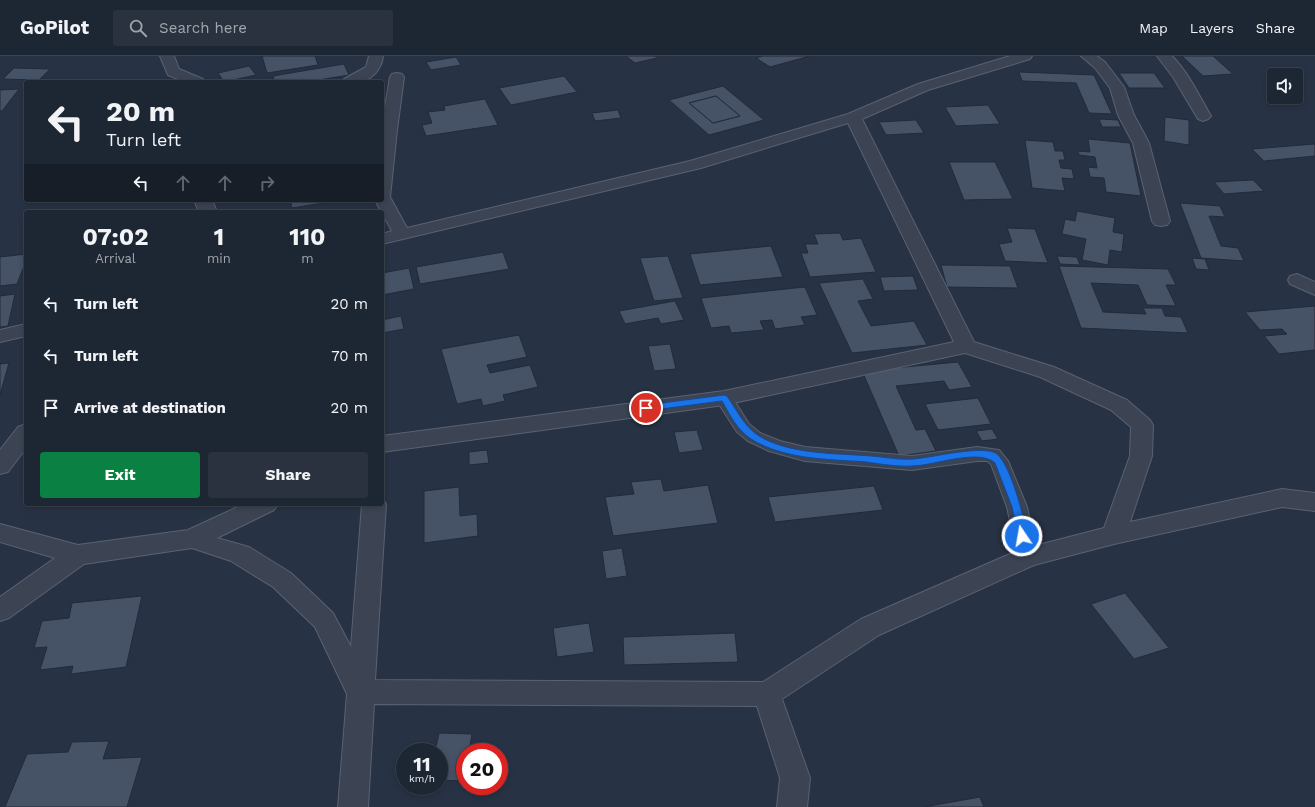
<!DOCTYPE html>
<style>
body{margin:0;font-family:"Work Sans",sans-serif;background:#2a323f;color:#f1f3f6;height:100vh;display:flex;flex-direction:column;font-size:15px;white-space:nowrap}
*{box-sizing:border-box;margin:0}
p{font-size:13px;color:#a0a5ac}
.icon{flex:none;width:22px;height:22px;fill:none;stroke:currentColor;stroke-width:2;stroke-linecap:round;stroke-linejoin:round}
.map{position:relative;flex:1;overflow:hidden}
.drawer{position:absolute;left:24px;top:154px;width:360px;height:296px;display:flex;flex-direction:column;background:#1d2633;border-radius:4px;box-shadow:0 2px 6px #0003,0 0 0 1px #3b434e}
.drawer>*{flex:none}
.hud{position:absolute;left:24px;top:24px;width:360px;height:122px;border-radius:4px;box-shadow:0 2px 6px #0003,0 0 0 1px #3b434e;background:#1d2633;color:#f1f3f6;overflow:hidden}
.fabs{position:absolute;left:1267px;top:12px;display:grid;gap:8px}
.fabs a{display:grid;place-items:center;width:36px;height:36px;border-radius:4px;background:#1d2633;box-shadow:0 2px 6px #0003,0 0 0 1px #3b434e;font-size:20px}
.speed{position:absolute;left:396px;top:687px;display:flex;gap:8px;font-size:20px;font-weight:700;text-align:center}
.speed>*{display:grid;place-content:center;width:52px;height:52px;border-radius:50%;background:#1d2633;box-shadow:0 2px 6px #0003,0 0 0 1px #3b434e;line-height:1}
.speed small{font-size:10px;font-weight:400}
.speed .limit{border:6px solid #d22;background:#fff;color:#111}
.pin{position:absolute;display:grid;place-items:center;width:34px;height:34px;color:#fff;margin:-17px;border:2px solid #fff;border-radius:50%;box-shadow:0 1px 4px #0007}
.me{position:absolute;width:44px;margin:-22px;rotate:348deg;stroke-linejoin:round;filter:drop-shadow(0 0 3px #0008)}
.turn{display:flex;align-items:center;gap:14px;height:84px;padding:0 16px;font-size:18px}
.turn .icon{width:52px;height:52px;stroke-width:2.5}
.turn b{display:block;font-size:28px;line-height:34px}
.lanes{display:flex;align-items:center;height:38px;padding:0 16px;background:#0003;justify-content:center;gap:20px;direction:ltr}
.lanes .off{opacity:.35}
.eta{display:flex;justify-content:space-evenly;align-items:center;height:68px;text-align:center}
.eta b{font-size:24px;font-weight:700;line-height:28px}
.cta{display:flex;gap:8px;margin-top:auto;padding:8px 16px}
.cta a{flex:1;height:46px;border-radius:4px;background:#0b8043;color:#fff;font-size:16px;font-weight:700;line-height:46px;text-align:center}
.cta a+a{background:#2a323f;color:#f1f3f6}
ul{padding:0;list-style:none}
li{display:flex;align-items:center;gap:12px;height:52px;padding:0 16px}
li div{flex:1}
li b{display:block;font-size:15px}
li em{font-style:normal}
header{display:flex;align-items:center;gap:24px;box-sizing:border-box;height:56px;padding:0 20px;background:#1d2633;border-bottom:1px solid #3b434e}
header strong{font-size:19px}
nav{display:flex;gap:22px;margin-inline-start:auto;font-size:14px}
.search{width:280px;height:36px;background:#2a323f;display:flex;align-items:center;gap:10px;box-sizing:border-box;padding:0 14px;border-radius:4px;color:#a0a5ac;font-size:15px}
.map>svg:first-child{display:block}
</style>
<header>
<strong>GoPilot</strong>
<div class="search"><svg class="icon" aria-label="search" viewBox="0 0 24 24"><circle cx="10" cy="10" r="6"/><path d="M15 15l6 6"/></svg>Search here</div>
<nav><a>Map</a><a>Layers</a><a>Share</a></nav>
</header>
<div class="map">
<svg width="1315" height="751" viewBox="0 0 1315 751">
<rect width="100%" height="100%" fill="#273244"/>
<g fill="#465266" stroke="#222b3b" fill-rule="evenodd">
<polygon points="262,0 315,0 318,9 267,17"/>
<polygon points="626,0 655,0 657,2 635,7"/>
<polygon points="763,0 810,0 770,11 756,2"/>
<polygon points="1182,0 1213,0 1233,18 1203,20"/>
<polygon points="456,1 461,9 431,14 426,6"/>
<polygon points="344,8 349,19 307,26 275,26 273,20"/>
<polygon points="249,10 256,19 224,26 218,17"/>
<polygon points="14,12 50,13 39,24 3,23"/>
<polygon points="1019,16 1094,19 1112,58 1089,57 1076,27 1022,25"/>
<polygon points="1119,17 1154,17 1165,32 1129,32"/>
<polygon points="564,20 577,36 511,49 499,32"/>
<path d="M723 30 764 64 709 79 669 44ZM716 40 740 60 713 67 689 47Z"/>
<polygon points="19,33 2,55 0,55 0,34"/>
<polygon points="716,40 740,60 713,67 689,47"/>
<polygon points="485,43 498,69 426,80 422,69 432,67 428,56 445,54 444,50"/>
<polygon points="988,49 1000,68 956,70 945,51"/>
<polygon points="618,54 621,62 595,65 592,57"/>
<polygon points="1165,61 1189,64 1189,89 1164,85"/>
<polygon points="1099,63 1118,64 1121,71 1102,71"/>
<polygon points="916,64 924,77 886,79 879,66"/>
<polygon points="1088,83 1130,87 1141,140 1106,136 1104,122 1090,121 1088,111 1097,112 1095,101 1079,99 1078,95 1090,96"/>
<polygon points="1025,84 1053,86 1055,95 1063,95 1065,104 1059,104 1061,112 1072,113 1074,123 1062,122 1065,135 1032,132"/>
<polygon points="1315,88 1315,100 1264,105 1252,93"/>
<polygon points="949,106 995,106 1013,143 964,144"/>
<polygon points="1253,124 1264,135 1224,138 1214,126"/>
<polygon points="290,144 335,144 336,145 292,152"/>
<polygon points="1180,147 1220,150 1225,161 1209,160 1221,190 1238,192 1244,205 1201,202"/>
<polygon points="1077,155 1115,162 1113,176 1124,178 1122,196 1110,194 1108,209 1082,204 1086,183 1062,178 1065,163 1075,165"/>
<polygon points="1007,172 1035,173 1048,207 1005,205 999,188 1012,186"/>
<polygon points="840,177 843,184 861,182 876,216 810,221 801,197 808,197 805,188 818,188 814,178"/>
<polygon points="771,190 783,221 700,229 690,198"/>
<polygon points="503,196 509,213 420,228 416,211"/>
<polygon points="26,198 26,205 17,228 0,230 0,201"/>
<polygon points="668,200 683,242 654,245 640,202"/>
<polygon points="1057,200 1077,201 1080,209 1060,208"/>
<polygon points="1192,202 1205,203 1209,214 1196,213"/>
<polygon points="941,209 1010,210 1018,232 947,231"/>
<polygon points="1059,210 1168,213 1176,229 1166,229 1176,250 1147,249 1138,229 1091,227 1103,256 1146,258 1143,252 1162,252 1165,260 1181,261 1188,277 1081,272"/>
<polygon points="409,212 414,233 382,239 382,217"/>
<polygon points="913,220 918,234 884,235 880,221"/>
<polygon points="863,223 873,243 858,245 871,270 914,265 927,289 852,297 819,227"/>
<polygon points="805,231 817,259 801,261 805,269 775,273 772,264 760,265 764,274 731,277 729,270 711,272 701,242"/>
<polygon points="15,238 8,270 0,271 0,240"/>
<polygon points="675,245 684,264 661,268 658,262 625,268 619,255"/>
<polygon points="1315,250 1315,294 1279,298 1264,280 1287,278 1282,273 1260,274 1245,256"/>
<polygon points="401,260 404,273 382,277 382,264"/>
<polygon points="519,279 527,301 487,309 490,317 530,309 538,331 503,339 505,345 483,350 481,343 457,348 441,293"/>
<polygon points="670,288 676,313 654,315 648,290"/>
<polygon points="958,306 972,331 949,334 944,325 896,330 916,374 925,373 936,395 899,400 862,315"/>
<polygon points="9,307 0,339 0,308"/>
<polygon points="978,342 991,368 938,374 925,348"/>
<polygon points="992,373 998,383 982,385 976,375"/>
<polygon points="697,374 703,394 679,397 674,376"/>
<polygon points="487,394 489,407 469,409 469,396"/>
<polygon points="661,423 664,435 708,429 718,467 613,480 605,441 634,438 631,426"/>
<polygon points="874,430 883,454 775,466 768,441"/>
<polygon points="459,431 460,460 477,458 478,480 424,487 424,435"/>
<polygon points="622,492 627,520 606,523 602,495"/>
<polygon points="1125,537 1169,592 1134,603 1091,548"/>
<polygon points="142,540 126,611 71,618 73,610 40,614 47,591 34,592 42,565 69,562 72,547"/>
<polygon points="589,567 594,596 557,601 553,572"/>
<polygon points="735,577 738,606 624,609 623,581"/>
<polygon points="439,677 472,678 469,696 465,696 463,725 439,724 439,696 435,696"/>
<polygon points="109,685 103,703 142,701 127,751 5,751 27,698 68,696 72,686"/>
<polygon points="980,741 984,751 924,751"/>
</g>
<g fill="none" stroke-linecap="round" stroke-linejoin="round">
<g stroke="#5a6271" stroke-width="2">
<polygon id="service" points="724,336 730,338 749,368 760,377 780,385 805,391 912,400 977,391 999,394 1008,405 1027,451 1038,501 1035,507 1028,509 1021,507 1018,501 1007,451 991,408 987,405 977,405 912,414 805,405 769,395 748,385 737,376 715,342 718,338"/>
</g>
<g stroke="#5a6271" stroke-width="2">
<g id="minor">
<polygon points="160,0 174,0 179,13 203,23 205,26 185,26 168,19"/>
<path d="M369 0H383C382 12 373 23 361 26 355 27 348 26 342 26L344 23 366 11Z"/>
<polygon points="1010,0 1032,0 1030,3 928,34 862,63 974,286 1054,311 1127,344 1150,364 1153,369 1152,400 1130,466 1282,433 1315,437 1315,455 1282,451 1114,488 1034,509 879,579 782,643 810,722 807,751 777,751 780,722 757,650 374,648 368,751 338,751 347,638 315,571 273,531 231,505 192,492 84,508 9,562 0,565 0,541 55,502 0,486 0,468 78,489 188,474 244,448 278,448 274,454 217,482 249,491 291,517 333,557 351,591 362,448 382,448 382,442 386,448 375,624 763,626 861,563 1019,494 1104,472 1130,400 1131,371 1111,354 1040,321 965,297 724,349 382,396 382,380 724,335 954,286 848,67 701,112 382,188 382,178 392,175 375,144 382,144 382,69 390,21 392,18 397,17 402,18 404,21 397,74 390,141 407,172 690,105 848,58 918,28"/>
<polygon points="1081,0 1097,0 1105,6 1124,31 1134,59 1149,87 1170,165 1167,169 1161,170 1155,169 1152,165 1133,87 1118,59 1110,32 1095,12"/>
<path d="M1157 0H1172C1189 17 1199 40 1211 60L1208 63 1203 65 1198 63 1173 21Z"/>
<polygon points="194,144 212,144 217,156 199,156"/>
<polygon points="1297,218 1315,226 1315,239 1290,228 1288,224 1290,220"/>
<polygon points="26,268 26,280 0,286 0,274"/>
<polygon points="26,368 26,392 8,416 0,418 0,394 18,371"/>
</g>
</g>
<use href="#service" fill="#3c4453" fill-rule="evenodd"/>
<use href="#minor" fill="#3c4453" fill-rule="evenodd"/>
</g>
<path fill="#1a73e8" stroke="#114b97" d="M724 339 727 340C736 353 743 368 756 378 787 399 836 397 871 400 885 401 900 404 913 403 931 402 984 388 997 398 1011 410 1024 461 1027 480L1026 482H1019L1018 480 1012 451 995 407C979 392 933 410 912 410 897 411 881 408 866 406 828 403 785 404 751 383 737 374 730 359 722 345L646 355 642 352 646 349Z"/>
</svg>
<div class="fabs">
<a><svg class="icon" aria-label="sound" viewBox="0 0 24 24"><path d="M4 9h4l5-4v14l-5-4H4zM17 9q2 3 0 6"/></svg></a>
</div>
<div class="speed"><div>11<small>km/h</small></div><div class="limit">20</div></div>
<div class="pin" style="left:646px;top:352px;background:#d93025"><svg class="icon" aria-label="arrive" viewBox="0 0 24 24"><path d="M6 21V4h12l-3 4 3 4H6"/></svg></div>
<svg class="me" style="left:1022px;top:480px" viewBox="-20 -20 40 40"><circle r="17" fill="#1a73e8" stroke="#fff" stroke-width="3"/><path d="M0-11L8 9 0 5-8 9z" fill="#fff"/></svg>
<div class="hud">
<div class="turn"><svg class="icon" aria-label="left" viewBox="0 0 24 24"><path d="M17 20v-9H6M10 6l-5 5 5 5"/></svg><div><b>20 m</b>Turn left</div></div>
<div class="lanes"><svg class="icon" aria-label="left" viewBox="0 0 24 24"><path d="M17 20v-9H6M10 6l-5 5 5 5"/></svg><svg class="icon off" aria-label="ahead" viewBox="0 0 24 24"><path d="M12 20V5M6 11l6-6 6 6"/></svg><svg class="icon off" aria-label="ahead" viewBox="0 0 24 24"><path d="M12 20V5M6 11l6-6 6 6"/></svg><svg class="icon off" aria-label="right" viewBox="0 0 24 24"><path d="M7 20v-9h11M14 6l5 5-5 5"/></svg></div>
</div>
<section class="drawer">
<div class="eta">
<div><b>07:02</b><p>Arrival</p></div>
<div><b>1</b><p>min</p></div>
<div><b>110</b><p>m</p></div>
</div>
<ul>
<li><svg class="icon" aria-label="left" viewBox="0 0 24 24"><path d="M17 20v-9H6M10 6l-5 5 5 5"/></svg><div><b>Turn left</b></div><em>20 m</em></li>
<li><svg class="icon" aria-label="left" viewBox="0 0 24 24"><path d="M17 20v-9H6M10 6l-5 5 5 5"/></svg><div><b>Turn left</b></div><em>70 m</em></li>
<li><svg class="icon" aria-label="arrive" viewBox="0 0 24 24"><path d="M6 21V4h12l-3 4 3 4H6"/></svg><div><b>Arrive at destination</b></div><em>20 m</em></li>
</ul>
<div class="cta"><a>Exit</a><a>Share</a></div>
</section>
</div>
